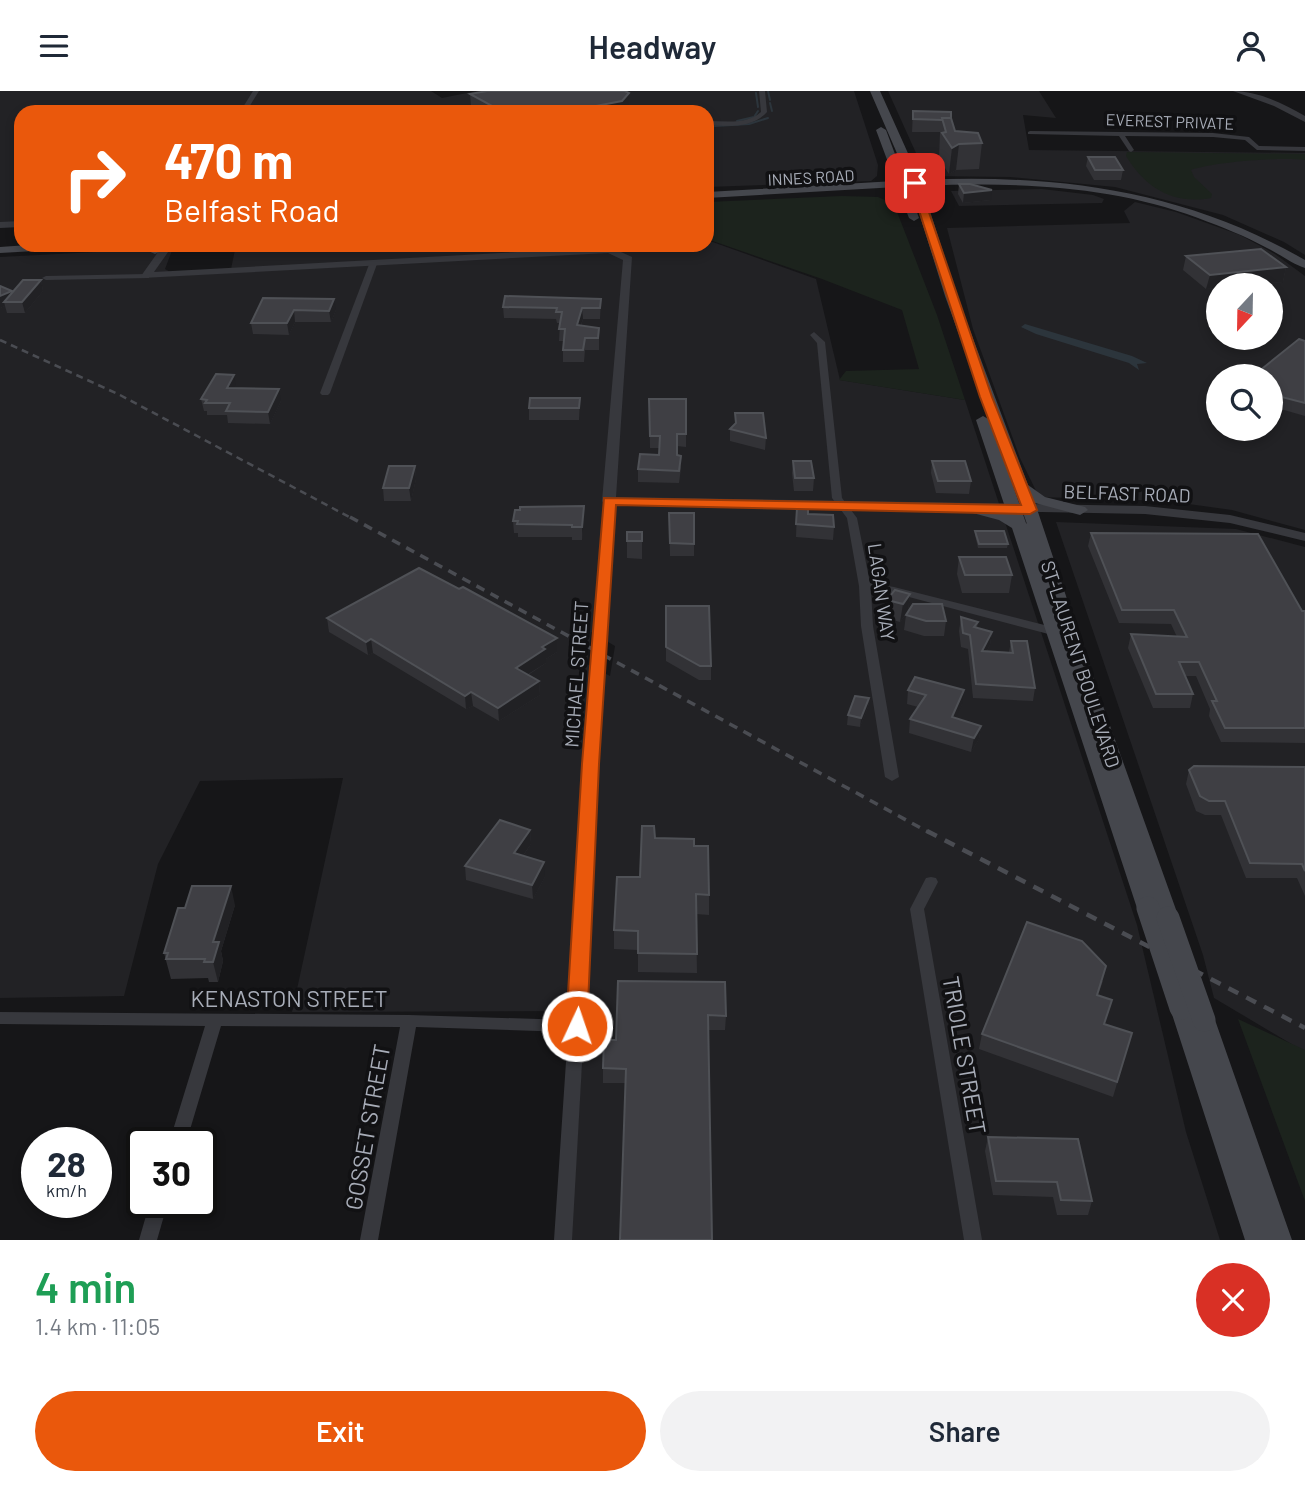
<!DOCTYPE html>
<meta charset="utf-8">
<style>
body{margin:0;font-family:Barlow,sans-serif;background:#f2f2f3;color:#1f2937;height:100vh;display:flex;flex-direction:column;font-size:26px;white-space:nowrap}
*{box-sizing:border-box;margin:0}
p{font-size:23px;color:#747a83}
.icon{flex:none;width:38px;height:38px;fill:none;stroke:currentColor;stroke-width:2;stroke-linecap:round;stroke-linejoin:round}
.map{position:relative;height:1149px;overflow:hidden}
.panel{display:flex;flex-direction:column;background:#fff;flex:1}
.panel>*{flex:none}
.hud{position:absolute;left:14px;top:14px;width:700px;height:147px;border-radius:21px;box-shadow:0 4px 10px #0003;background:#ea580c;color:#fff;overflow:hidden}
.needle{width:46px;rotate:202deg}
.fabs{position:absolute;left:1206px;top:182px;display:grid;gap:14px}
.fabs a{display:grid;place-items:center;width:77px;height:77px;border-radius:50%;background:#fff;box-shadow:0 4px 10px #0003;font-size:35px}
.speed{position:absolute;left:21px;top:1036px;display:flex;gap:14px;font-size:35px;font-weight:700;text-align:center}
.speed>*{display:grid;place-content:center;width:91px;height:91px;border-radius:50%;background:#fff;box-shadow:0 4px 10px #0003;line-height:1}
.speed small{font-size:18px;font-weight:400}
.speed .limit{border:4px solid #111;border-radius:10px;background:#fff;color:#111}
.pin{position:absolute;display:grid;place-items:center;width:60px;height:60px;color:#fff;margin:-30px;border-radius:14px;box-shadow:0 4px 10px #0006}
.me{position:absolute;width:77px;margin:-38px;rotate:3deg;stroke-linejoin:round;filter:drop-shadow(0 0 5px #0008)}
.turn{display:flex;align-items:center;gap:24px;height:147px;padding:0 35px;font-size:32px}
.turn .icon{width:91px;height:91px;stroke-width:2.5}
.turn b{display:block;font-size:49px;line-height:60px}
.round{display:grid;place-items:center;flex:none;width:74px;height:74px;border-radius:37px;background:#f2f2f3}
.summary{display:flex;align-items:center;justify-content:space-between;height:119px;padding:0 35px}
h1{font-size:42px;font-weight:600;line-height:52px;color:#1e9e55}
.primary-button{display:flex;gap:14px;margin-top:auto;padding:14px 35px}
.primary-button a{flex:1;height:80px;border-radius:42px;background:#ea580c;color:#fff;font-size:28px;font-weight:600;line-height:80px;text-align:center}
.primary-button a+a{background:#f2f2f3;color:#1f2937}
header{display:flex;justify-content:space-between;align-items:center;height:91px;padding:0 35px;background:#fff;font-size:32px;font-weight:600}
.map>svg:first-child{display:block}
</style>
<header><svg class="icon" aria-label="menu" viewBox="0 0 24 24"><path d="M4 6h16M4 12h16M4 18h16"/></svg>Headway<svg class="icon" aria-label="person" viewBox="0 0 24 24"><circle cx="12" cy="8" r="4"/><path d="M4 21q1-7 8-7t8 7"/></svg></header>
<div class="map">
<svg width="1305" height="1149" viewBox="0 0 1305 1149">
<rect width="100%" height="100%" fill="#161618"/>
<g fill="#222225" fill-rule="evenodd">
<polygon points="0,0 431,0 442,7 477,0 854,0 878,74 877,85 871,90 707,96 707,21 21,21 21,134 0,135"/>
<polygon points="888,0 1039,0 1056,27 1023,24 1029,59 1305,62 1305,164 1284,151 1223,124 1115,96 1010,86 929,85 925,82"/>
<polygon points="1042,98 1093,104 1104,108 1102,112 959,115 951,100"/>
<path d="M1135 111 1176 121 1240 144 1275 163 1305 185V439L1232 419 1167 410 1039 406 1020 367 973 238 947 137 1130 132 1124 120ZM1218 194H1270V247H1218ZM1218 285H1270V338H1218Z"/>
<path d="M707 149 816 188 840 289 965 309 1137 834 1186 1041 1220 1149H571L585 920 292 921 343 687 200 690 158 773 124 905 0 907V166L173 157 165 178 170 181 231 178 236 154H475L479 159 519 161 594 154H707ZM591 541 615 555 610 585 587 573Z"/>
<polygon points="1056,431 1236,438 1305,456 1305,961 1214,907 1203,864"/>
</g>
<g fill="#1c231d">
<path d="M1127 61 1305 63V69C1279 66 1215 71 1191 79L1194 86 1212 103 1211 107C1172 114 1145 96 1126 65Z"/>
<polygon points="842,105 878,106 894,113 937,224 965,309 839,289 846,280 919,278 902,219 822,188 707,148 707,111"/>
<polygon points="476,154 594,154 519,161 478,159"/>
<polygon points="1238,928 1305,959 1305,1110"/>
</g>
<polygon fill="#2c353c" points="1025,233 1132,265 1147,272 1137,273 1139,279 1129,272 1036,243 1021,236"/>
<g fill="none" stroke-linecap="round" stroke-linejoin="round">
<g stroke="#2c353c" stroke-width="2">
<polyline points="768,0 770,9"/>
<polyline points="756,2 758,16"/>
<polyline points="770,12 772,20"/>
<polyline points="737,30 754,26 758,20"/>
<polyline points="715,35 749,33 768,27"/>
</g>
<g fill="#37383d" fill-rule="evenodd">
<polygon points="253,0 259,0 246,21 240,21"/>
<path d="M759 0H765L767 21C752 38 728 35 707 34V30C726 30 746 34 761 21Z"/>
<polygon points="1030,40 1213,42 1249,46 1259,55 1305,56 1305,60 1257,59 1245,49 1213,46 1125,45 1134,59 1131,61 1129,60 1119,45 1028,43 1028,41"/>
<polygon points="370,171 377,173 330,302 328,304 322,304 320,302"/>
<polygon points="146,183 149,183 149,187 46,189 42,187 46,185"/>
<polygon points="814,241 825,251 842,407 857,427 870,492 894,496 1060,538 1062,541 1056,545 894,502 871,499 873,535 899,686 892,690 885,686 861,535 859,495 847,427 832,407 817,252 810,244"/>
<polygon points="609,407 614,410 572,1149 554,1149 568,941 416,936 378,1149 360,1149 400,936 221,935 186,1052 169,1052 205,935 0,933 0,921 409,924 569,929 604,410"/>
<polygon points="931,786 936,787 938,791 924,818 982,1149 964,1149 910,818 926,787"/>
<polygon points="150,1111 168,1111 157,1149 139,1149"/>
</g>
<g fill="#37383d" fill-rule="evenodd">
<path d="M1233 0C1259 0 1283 13 1305 25V31L1274 15Z"/>
<polygon points="21,130 21,136 0,137 0,131"/>
<polygon points="163,154 173,154 154,181 610,156 632,166 616,406 1145,415 1230,424 1305,442 1305,450 1230,432 1145,423 604,413 602,410 623,169 608,162 142,187 141,185"/>
</g>
<g fill="#45474d" fill-rule="evenodd">
<path d="M870 0H880L920 89C1058 83 1183 99 1305 169V177C1292 173 1280 163 1267 157 1245 145 1222 136 1198 127 1110 94 1015 91 922 95L957 205 1028 394 1045 406 1085 416 1088 419 1080 424 1035 412 1099 604 1179 827 1175 832 1168 835 1161 832 1156 822 1148 825 1141 822 1137 817 1012 437 999 429 969 421 966 418 974 413 1007 422 976 329 983 325 990 329 945 205 911 96H908L919 127 914 130 909 127 897 96 707 107V101L895 90 876 39 881 36 886 39 905 90H909ZM993 337 1027 433 1026 432Z"/>
<polygon points="28,154 94,154 88,157 0,162 0,156"/>
<polygon points="135,154 151,154 161,160 155,163"/>
<polygon points="1181,908 1189,911 1195,925 1204,920 1212,923 1215,929 1292,1149 1245,1149 1170,917 1173,911"/>
</g>
<polyline stroke="#4a4c52" stroke-width="2.5" stroke-dasharray="7 5" stroke-linecap="butt" points="0,249 120,304 353,428"/>
<polyline stroke="#4a4c52" stroke-width="3.5" stroke-dasharray="9 7" stroke-linecap="butt" points="350,426 930,742"/>
<polyline stroke="#4a4c52" stroke-width="4.5" stroke-dasharray="11 9" stroke-linecap="butt" points="927,740 1305,937"/>
<g stroke="#45474d" stroke-width="23">
<polyline points="1148,817 1181,917"/>
<polyline points="1168,827 1204,929"/>
</g>
</g>
<g fill="#323236">
<polygon points="470,3 629,14 623,21 481,21 471,15"/>
<polygon points="913,20 951,29 955,40 982,52 979,78 956,79 949,83 939,68 940,41 912,41"/>
<polygon points="1088,66 1123,79 1121,89 1094,89 1086,75"/>
<polygon points="959,93 991,109 963,112 958,103"/>
<polygon points="1186,165 1286,176 1283,191 1248,194 1218,194 1218,197 1206,198 1183,179"/>
<polygon points="41,189 43,200 25,222 7,222 5,215 0,217 12,200 12,201"/>
<polygon points="263,207 336,219 331,231 295,231 289,244 253,243 251,232"/>
<polygon points="601,208 600,228 583,228 581,235 599,237 599,259 585,259 584,271 563,271 563,259 564,250 559,250 560,232 557,232 556,228 504,227 503,216"/>
<polygon points="1305,250 1305,325 1270,315 1270,285"/>
<polygon points="236,295 235,297 281,310 270,333 228,332 227,324 207,324 207,320 204,320 201,308"/>
<polygon points="580,307 579,329 529,329 529,317"/>
<polygon points="649,308 686,308 686,356 677,355 677,364 681,377 679,392 638,391 638,378 659,364 660,357 650,357"/>
<polygon points="735,322 766,347 765,359 730,350 730,338 735,333"/>
<polygon points="793,370 814,387 813,400 794,400 792,382"/>
<polygon points="932,370 971,390 969,403 936,402 931,382"/>
<polygon points="415,375 416,388 411,410 384,410 383,397"/>
<polygon points="584,415 584,428 582,449 572,449 572,446 518,446 518,442 514,442 513,430"/>
<polygon points="797,417 834,436 833,449 796,446"/>
<polygon points="669,422 694,422 694,465 670,465"/>
<polygon points="975,440 1008,453 1007,457 978,457 975,444"/>
<polygon points="642,441 642,468 627,467 627,450"/>
<polygon points="1091,442 1302,520 1305,520 1305,652 1221,651 1209,625 1210,618 1196,585 1185,585 1193,603 1190,617 1153,617 1128,557 1131,543 1177,546 1171,533 1119,532 1088,455"/>
<polygon points="959,466 1012,484 1009,502 962,502 957,483"/>
<polygon points="910,503 908,521 900,531 886,527 887,509"/>
<polygon points="666,515 711,575 711,589 699,589 666,570"/>
<polygon points="906,524 946,530 944,545 924,545 904,539"/>
<polygon points="961,526 978,531 977,537 992,541 990,554 987,560 1009,561 1011,550 1035,597 1033,610 973,607 968,558 961,556 959,540"/>
<polygon points="327,527 557,561 546,568 546,572 528,584 539,590 540,604 499,630 473,615 466,618 373,562 368,564 329,541"/>
<polygon points="908,599 962,613 955,627 981,635 979,648 971,661 909,642 910,628 918,616 907,613"/>
<polygon points="869,607 868,616 860,636 847,634 848,624"/>
<polygon points="1305,676 1305,805 1297,787 1246,787 1221,724 1205,724 1196,720 1186,693 1189,679"/>
<polygon points="530,739 531,753 523,765 545,786 533,808 466,789 465,775"/>
<polygon points="655,747 694,755 709,804 709,824 696,823 697,882 638,881 638,859 614,858 614,839 640,786"/>
<polygon points="235,814 221,860 223,870 218,891 209,891 208,887 171,888 164,862"/>
<polygon points="618,890 726,925 725,939 708,939 625,992 603,992 603,977 616,949"/>
<polygon points="1103,890 1098,904 1105,934 1132,942 1113,1006 979,958 982,943"/>
<polygon points="988,1046 1092,1110 1088,1124 1057,1124 1053,1106 993,1104 985,1060"/>
</g>
<g fill="#212124">
<polygon points="629,2 629,14 623,21 564,21"/>
<polygon points="959,53 956,79 949,83 952,57"/>
<polygon points="992,99 991,109 963,112 964,102"/>
<polygon points="1286,176 1283,191 1248,194 1218,194 1218,197 1206,198 1210,184"/>
<polygon points="41,189 43,200 25,222 22,211"/>
<polygon points="12,200 15,211 4,211 5,215 0,217 0,205"/>
<polygon points="334,208 336,219 331,231 329,220"/>
<polygon points="582,217 583,228 577,245 577,234"/>
<polygon points="294,219 295,231 289,244 287,232"/>
<polygon points="234,284 236,295 229,309 227,297"/>
<polygon points="279,298 281,310 270,333 268,321"/>
<polygon points="415,375 416,388 411,410 409,397"/>
<polygon points="584,415 584,428 582,449 582,436"/>
<polygon points="910,503 908,521 900,531 903,513"/>
<polygon points="992,541 990,554 980,573 982,560"/>
<polygon points="557,547 557,561 546,568 546,572 517,590 516,577 542,556"/>
<polygon points="371,548 373,562 368,564 366,551"/>
<polygon points="539,590 540,604 499,630 498,617"/>
<polygon points="964,599 962,613 950,640 952,626"/>
<polygon points="471,601 473,615 466,618 465,605"/>
<polygon points="869,607 868,616 860,636 861,627"/>
<polygon points="981,635 979,648 971,661 974,647"/>
<polygon points="530,739 531,753 515,776 514,762"/>
<polygon points="544,771 545,786 533,808 532,794"/>
<polygon points="231,795 235,814 221,860 223,870 218,891 213,871 213,851"/>
</g>
<g fill="#3f3f44" stroke="#4f5156" stroke-width="2">
<polygon points="487,0 625,0 629,2 622,10 564,21 503,21 470,3"/>
<polygon points="148,19 222,19 221,21 147,21"/>
<polygon points="913,20 951,21 951,29 951,27 942,27 942,29 913,28"/>
<polygon points="942,27 951,27 955,40 978,42 982,52 959,53 952,57 942,42 946,41"/>
<polygon points="1088,66 1115,66 1123,79 1095,79"/>
<polygon points="959,93 970,93 992,99 964,102"/>
<polygon points="1261,158 1286,176 1210,184 1186,165"/>
<polygon points="23,189 41,189 22,211 4,211"/>
<polygon points="0,195 12,200 0,205"/>
<polygon points="505,205 601,208 600,217 582,217 577,234 599,237 598,247 585,247 583,259 563,259 565,238 559,238 562,221 556,221 557,217 503,216"/>
<polygon points="263,207 334,208 329,220 294,219 287,232 251,232"/>
<polygon points="1299,248 1305,250 1305,312 1270,303 1270,285 1253,285"/>
<polygon points="216,283 234,284 227,297 279,298 268,321 226,320 230,312 205,312 207,309 201,308"/>
<polygon points="530,307 580,307 579,317 529,317"/>
<polygon points="649,308 686,308 686,343 677,343 677,364 681,365 679,380 638,378 640,363 659,364 660,345 650,345"/>
<polygon points="735,322 763,322 766,347 730,338 736,332"/>
<polygon points="793,370 811,370 814,387 795,387"/>
<polygon points="932,370 965,370 971,390 938,390"/>
<polygon points="389,375 415,375 409,397 383,397"/>
<polygon points="584,415 582,436 572,436 572,434 517,433 518,430 513,430 515,419 520,419 520,416"/>
<polygon points="797,417 808,417 808,423 833,424 834,436 796,433"/>
<polygon points="669,422 694,422 694,453 670,452"/>
<polygon points="975,440 1004,440 1008,453 979,453"/>
<rect x="627" y="441" width="15" height="9"/>
<polygon points="1091,442 1258,443 1302,520 1305,520 1305,637 1225,637 1212,610 1217,610 1199,571 1179,571 1193,603 1156,603 1131,543 1187,546 1174,519 1122,519"/>
<polygon points="959,466 1006,466 1012,484 965,484"/>
<polygon points="419,477 459,498 463,496 557,547 542,556 545,558 516,577 539,590 498,617 471,601 465,605 371,548 366,551 327,527"/>
<polygon points="895,499 910,503 903,513 887,509"/>
<polygon points="913,513 942,513 946,530 926,530 906,524"/>
<polygon points="666,515 709,515 711,575 700,575 666,556"/>
<polygon points="961,526 978,531 974,536 992,541 982,560 1013,562 1011,550 1027,550 1035,597 976,593 970,544 963,542"/>
<polygon points="915,586 964,599 952,626 981,635 974,647 910,628 926,604 908,599"/>
<polygon points="855,605 869,607 861,627 848,624"/>
<polygon points="1194,675 1305,676 1305,780 1302,773 1250,772 1225,710 1209,710 1200,705 1189,679"/>
<polygon points="500,729 530,739 514,762 544,771 532,794 465,775"/>
<polygon points="642,735 654,735 655,747 694,748 694,755 708,755 709,804 696,803 697,863 638,862 638,840 614,839 617,786 640,786"/>
<polygon points="192,795 231,795 213,851 219,851 213,871 204,871 205,868 166,868 168,862 164,862 178,817 185,817"/>
<polygon points="1027,831 1082,850 1106,875 1097,904 1112,909 1104,933 1132,942 1117,991 982,943"/>
<polygon points="618,890 725,891 726,925 708,924 712,1149 620,1149 626,978 603,977 604,949 616,949"/>
<polygon points="988,1046 1078,1048 1092,1110 1061,1109 1057,1091 996,1090"/>
</g>
<polygon fill="#ea580c" stroke="#983908" stroke-width="2" points="915,90 919,92 992,306 1037,419 1030,423 616,414 599,673 587,935 584,941 577,943 569,941 566,935 582,673 604,407 1021,414 980,306 910,92"/>
<g text-anchor="middle" dominant-baseline="central" stroke-width="7" stroke-linejoin="round" paint-order="stroke">
<g font-size="16" fill="#a8adb8" stroke="#111113">
<text transform="translate(1170 30) rotate(2)">EVEREST PRIVATE</text>
<text transform="translate(811 86) rotate(-3)">INNES ROAD</text>
</g>
<g font-size="19" fill="#a8adb8" stroke="#111113">
<text transform="translate(1127 402) rotate(2)">BELFAST ROAD</text>
<text transform="translate(882 501) rotate(82)">LAGAN WAY</text>
<text transform="translate(1081 573) rotate(72)">ST-LAURENT BOULEVARD</text>
<text transform="translate(576 583) rotate(-86)">MICHAEL STREET</text>
</g>
<g font-size="23" fill="#a8adb8" stroke="#111113">
<text x="289" y="907">KENASTON STREET</text>
<text transform="translate(965 964) rotate(80)">TRIOLE STREET</text>
<text transform="translate(367 1036) rotate(-80)">GOSSET STREET</text>
</g>
</g>
</svg>
<div class="fabs">
<a><svg class="needle" viewBox="-14 -14 28 28"><path d="M0-13l5 13h-10z" fill="#e53935"/><path d="M0 13l5-13h-10z" fill="#747a83"/></svg></a>
<a><svg class="icon" aria-label="search" viewBox="0 0 24 24"><circle cx="10" cy="10" r="6"/><path d="M15 15l6 6"/></svg></a>
</div>
<div class="speed"><div>28<small>km/h</small></div><div class="limit">30</div></div>
<div class="pin" style="left:915px;top:92px;background:#d93025"><svg class="icon" aria-label="arrive" viewBox="0 0 24 24"><path d="M6 21V4h12l-3 4 3 4H6"/></svg></div>
<svg class="me" style="left:577px;top:935px" viewBox="-20 -20 40 40"><circle r="17" fill="#ea580c" stroke="#fff" stroke-width="3"/><path d="M0-11L8 9 0 5-8 9z" fill="#fff"/></svg>
<div class="hud">
<div class="turn"><svg class="icon" aria-label="right" viewBox="0 0 24 24"><path d="M7 20v-9h11M14 6l5 5-5 5"/></svg><div><b>470 m</b>Belfast Road</div></div>
</div>
</div>
<section class="panel">
<div class="summary"><div><h1>4 min</h1><p>1.4 km · 11:05</p></div><a class="round" style="background:#d93025;color:#fff"><svg class="icon" aria-label="close" viewBox="0 0 24 24"><path d="M6 6l12 12M18 6L6 18"/></svg></a></div>
<div class="primary-button"><a>Exit</a><a>Share</a></div>
</section>
